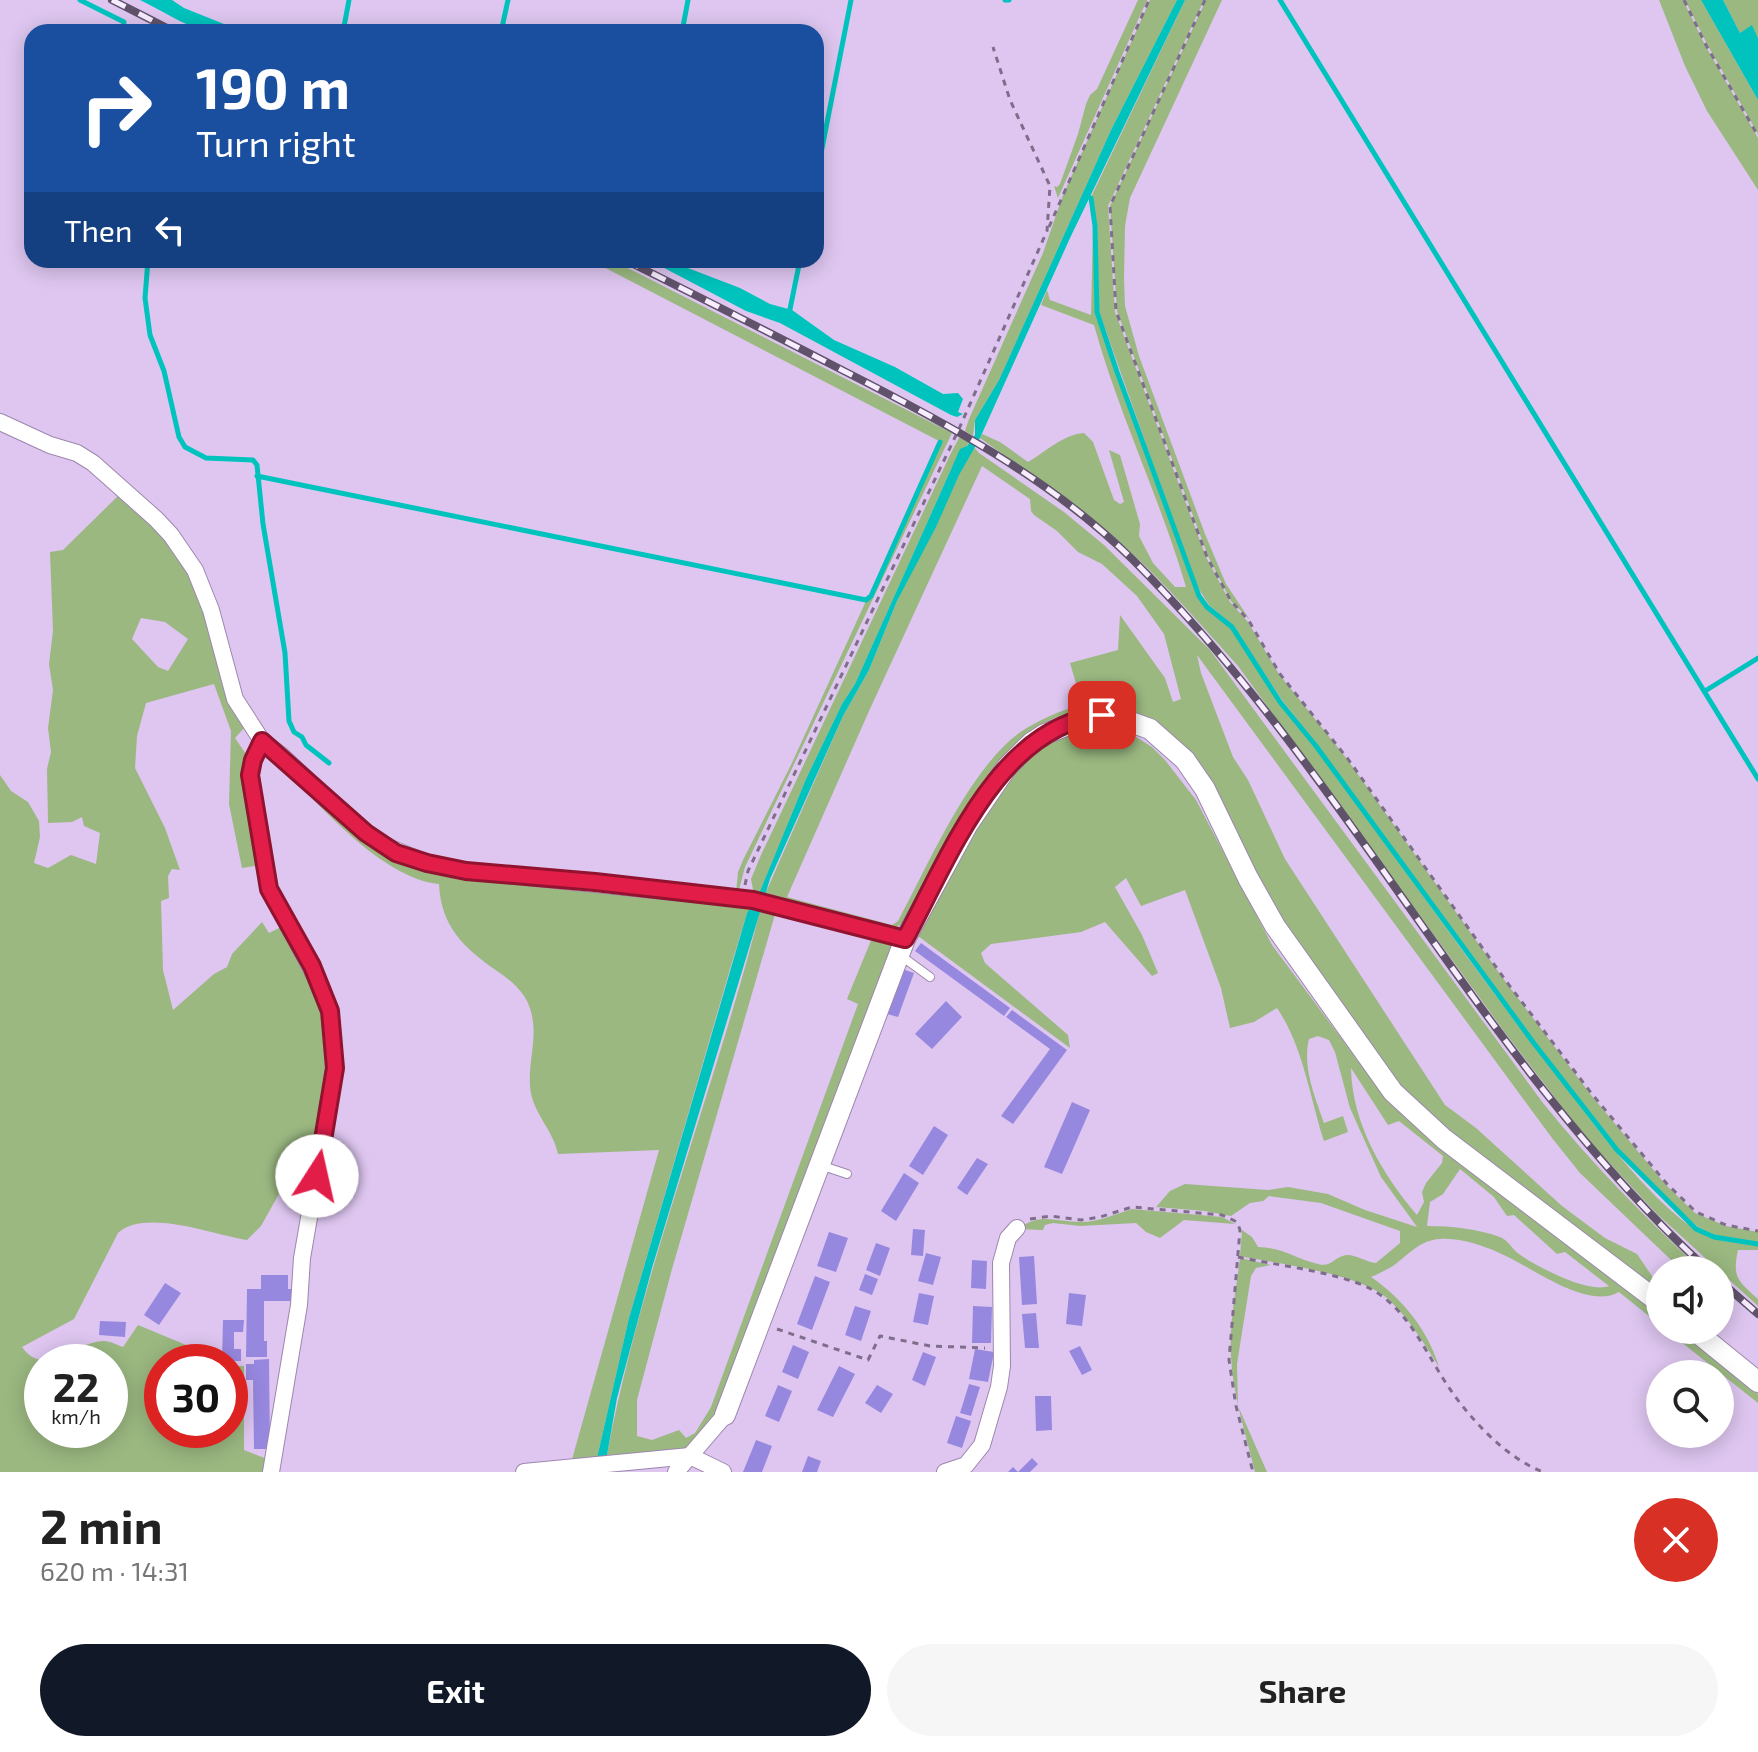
<!DOCTYPE html>
<meta charset="utf-8">
<style>
body{margin:0;font-family:"Exo 2",sans-serif;background:#f6f6f6;color:#222;height:100vh;display:flex;flex-direction:column;font-size:30px;white-space:nowrap}
*{box-sizing:border-box;margin:0}
p{font-size:26px;color:#767676}
.icon{flex:none;width:44px;height:44px;fill:none;stroke:currentColor;stroke-width:2;stroke-linecap:round;stroke-linejoin:round}
.map{position:relative;height:1472px;overflow:hidden}
.panel{display:flex;flex-direction:column;background:#fff;flex:1}
.panel>*{flex:none}
.hud{position:absolute;left:24px;top:24px;width:800px;height:244px;border-radius:24px;box-shadow:0 4px 20px #0003;background:#1a4fa0;color:#fff;overflow:hidden}
.tools{position:absolute;left:1646px;top:1256px;display:grid;gap:16px}
.tools a{display:grid;place-items:center;width:88px;height:88px;border-radius:50%;background:#fff;box-shadow:0 4px 20px #0003;font-size:40px}
.speed{position:absolute;left:24px;top:1344px;display:flex;gap:16px;font-size:40px;font-weight:700;text-align:center}
.speed>*{display:grid;place-content:center;width:104px;height:104px;border-radius:50%;background:#fff;box-shadow:0 4px 20px #0003;line-height:1}
.speed small{font-size:20px;font-weight:400}
.speed .limit{border:12px solid #d22;background:#fff;color:#111}
.pin{position:absolute;display:grid;place-items:center;width:68px;height:68px;color:#fff;margin:-34px;border-radius:16px;box-shadow:0 4px 12px #0006}
.me{position:absolute;width:88px;margin:-44px;rotate:10deg;stroke-linejoin:round;filter:drop-shadow(0 0 6px #0008)}
.turn{display:flex;align-items:center;gap:28px;height:168px;padding:0 40px;font-size:36px}
.turn .icon{width:104px;height:104px;stroke-width:2.5}
.turn b{display:block;font-size:56px;line-height:68px}
.then{display:flex;align-items:center;height:76px;padding:0 40px;background:#0003;gap:16px;font-size:30px}
.round{display:grid;place-items:center;flex:none;width:84px;height:84px;border-radius:42px;background:#f6f6f6}
.head{display:flex;align-items:center;justify-content:space-between;height:136px;padding:0 40px}
h1{font-size:48px;font-weight:700;line-height:60px}
.button{display:flex;gap:16px;margin-top:auto;padding:16px 40px}
.button a{flex:1;height:92px;border-radius:48px;background:#111827;color:#fff;font-size:32px;font-weight:700;line-height:92px;text-align:center}
.button a+a{background:#f6f6f6;color:#222}
.map>svg:first-child{display:block}
</style>
<div class="map">
<svg width="1758" height="1472" viewBox="0 0 1758 1472">
<rect width="100%" height="100%" fill="#dec6f0"/>
<g fill="#9bb881" fill-rule="evenodd">
<polygon points="1138,0 1147,0 1058,198 1054,186 1057,187 1060,184 1078,134 1086,104 1090,95 1097,89"/>
<polygon points="1150,0 1177,0 1111,130 999,380 975,420 973,436 965,431 969,419 1043,253 1063,195"/>
<polygon points="1185,0 1204,0 1108,206 1115,312 1206,557 1230,602 1248,622 1279,674 1347,759 1505,981 1591,1095 1666,1185 1695,1213 1726,1226 1758,1232 1758,1242 1714,1235 1698,1227 1662,1195 1619,1149 1535,1041 1317,744 1282,700 1233,625 1209,605 1195,583 1099,311 1097,226 1092,195"/>
<polygon points="1206,0 1222,0 1130,198 1125,226 1124,278 1125,306 1139,356 1205,534 1226,584 1250,620 1231,601 1208,556 1117,311 1110,206"/>
<polygon points="1659,0 1683,0 1705,45 1758,138 1758,190 1707,111 1685,66"/>
<polygon points="1685,0 1701,0 1758,100 1758,134 1707,44"/>
<polygon points="1723,0 1758,0 1758,38 1752,26 1740,33"/>
<path d="M1093 226 1096 312 1115 373 1198 597 1206 608 1231 628 1279 703 1315 746C1396 858 1475 971 1560 1080 1598 1129 1643 1193 1694 1229 1712 1242 1737 1242 1758 1246V1250H1738C1732 1278 1738 1281 1758 1299V1306L1657 1214 1586 1138 1506 1034 1238 666C1201 625 1164 582 1123 545 1078 505 1028 473 980 438L982 434 1000 442 1028 462C1047 451 1062 435 1084 433L1093 442 1114 500 1120 504 1124 502 1109 450 1120 455 1140 524 1139 536 1153 563 1175 587H1186C1160 498 1119 415 1094 325L1041 305 1047 290 1050 300 1091 315Z"/>
<polygon points="590,260 612,260 952,433 745,867 739,890 736,893 738,872 743,860 791,765 866,601 871,598 941,442"/>
<polygon points="962,437 970,441 952,467 855,684 842,704 806,779 758,896 754,895 751,879 761,855 951,453 959,438"/>
<path d="M973 446 979 453 1064 512 1104 545 1210 650 1543 1103C1591 1163 1645 1217 1701 1270H1683L1670 1259 1580 1173 1552 1138 1197 655 1201 673 1233 757 1248 780 1285 859 1445 1105 1476 1128 1562 1206 1605 1238 1637 1254 1660 1288V1297L1467 1148 1392 1079 1291 939 1195 758C1163 723 1159 720 1112 714 1102 713 1091 710 1081 711 992 722 944 851 906 921L893 929 763 899 843 716 869 670 897 601ZM982 466 1030 499 1031 511 1034 515 1057 531 1078 552 1102 564 1137 596 1164 634 1181 699 1173 702 1165 678 1120 615 1118 650 1070 663 1082 704C1060 711 1038 720 1019 733 969 770 928 865 898 921L892 925 787 897 869 711Z"/>
<path d="M122 492 159 527 195 584 245 727 235 738 250 760 262 892 255 866 242 868 229 804 231 731 214 684 146 703 137 736 135 768 165 828 180 870 172 869 168 876 169 898 161 901 163 970 173 1010 214 974 227 967 232 954 262 922 269 933 281 927 309 966 332 1047 319 1145 299 1158 261 1226 247 1240C214 1235 145 1208 118 1233L74 1319 22 1347C44 1379 76 1341 104 1341 110 1341 117 1345 123 1347L138 1325 203 1352 216 1362H162V1430H230V1366H244V1450L267 1459 264 1472H0V775L11 791 28 802 39 821 40 837 34 863 48 868 71 855 96 864 100 833 84 826 82 817 72 822 48 823 47 769 51 752 48 728 53 690 49 664 53 631 50 552 63 550ZM141 618 165 622 188 639 168 671 158 667 132 639ZM42 1362H110V1430H42Z"/>
<path d="M1096 729 1128 732 1152 747 1165 760 1196 800 1272 945 1390 1104 1535 1221 1622 1283 1660 1314V1325L1619 1292C1588 1310 1534 1269 1506 1256 1488 1247 1460 1237 1440 1239 1420 1240 1408 1255 1393 1266 1386 1270 1378 1274 1371 1277 1402 1298 1428 1330 1439 1367 1424 1343 1408 1317 1387 1298 1357 1273 1279 1264 1240 1256L1242 1230 1252 1237 1258 1247C1285 1248 1294 1258 1318 1264 1331 1268 1334 1257 1346 1255 1355 1254 1366 1262 1376 1263L1400 1243V1231L1321 1203 1269 1196 1263 1201 1250 1203 1231 1216 1205 1211 1156 1207 1170 1191 1185 1184 1268 1190 1288 1187 1328 1194 1365 1210 1417 1227 1381 1177 1350 1108 1335 1052 1329 1040 1318 1036 1309 1039C1302 1067 1315 1097 1324 1123L1343 1116 1348 1132 1324 1141C1310 1098 1303 1046 1277 1008L1254 1022 1230 1028 1221 988 1185 890 1141 906 1126 878 1115 887 1142 935 1158 973 1152 976 1105 922 1081 932 991 944 981 953 985 963 1068 1035 1070 1048 918 936 982 814 1027 757 1056 737ZM1351 1068 1388 1125 1399 1121 1443 1156 1442 1163 1426 1183 1422 1192 1424 1202 1417 1215C1382 1174 1352 1123 1351 1068ZM1460 1169 1494 1197 1507 1216 1514 1215 1557 1254 1565 1252 1609 1286C1589 1294 1537 1267 1519 1254 1512 1249 1508 1240 1500 1237 1479 1229 1450 1226 1427 1226L1430 1202 1443 1194Z"/>
<path d="M262 750 278 758C339 811 376 865 461 876L753 906 747 913 730 969 629 1318 597 1458 571 1463 659 1150 558 1154C553 1129 532 1113 530 1086 528 1057 541 1030 527 1001 520 988 510 980 497 971 464 948 441 927 439 884 378 878 311 795 269 754H258Z"/>
<path d="M761 907 776 911 672 1269 637 1400V1436L652 1440 679 1430 686 1438 695 1433 711 1407 858 1004 847 999 872 938 892 944 893 949 718 1411 684 1450 607 1455C642 1268 715 1091 761 907Z"/>
<path d="M1132 1209 1222 1217 1235 1224 1184 1220 1160 1238 1146 1232 1136 1223 1080 1226 1053 1223 1045 1225 1043 1230 1018 1229C1041 1212 1055 1222 1081 1222 1098 1222 1116 1214 1132 1209Z"/>
<path d="M1240 1258 1271 1265 1256 1268 1251 1276 1237 1364 1238 1406 1267 1472H1255C1246 1434 1233 1396 1231 1357 1229 1324 1236 1291 1240 1258Z"/>
<polygon points="1666,1330 1679,1330 1758,1394 1758,1403"/>
</g>
<g fill="#00c3bd">
<path d="M140 0H172L184 8 244 32C232 32 216 34 205 31 183 25 161 10 140 0Z"/>
<polygon points="1177,0 1185,0 1070,238 980,438 959,475 936,527 897,601 869,670 843,716 770,879 652,1268 617,1398 607,1455 597,1458 629,1318 747,913 758,896 806,779 842,704 855,684 952,467 960,449 967,446 975,435 975,420 999,380 1111,130"/>
<polygon points="1701,0 1723,0 1740,33 1752,25 1758,38 1758,100"/>
<polygon points="649,260 667,260 740,288 770,304 792,310 834,340 895,367 943,394 958,393 963,399 958,412 963,414 957,417 951,415 780,323 746,311"/>
</g>
<g fill="none" stroke-linecap="round" stroke-linejoin="round">
<g stroke="#00c3bd" stroke-width="5">
<polyline points="80,0 124,22 123,32"/>
<polyline points="1005,0 1009,0"/>
<polyline points="1280,0 1758,779"/>
<polyline points="343,32 349,0"/>
<polyline points="501,32 508,0"/>
<polyline points="682,32 688,0"/>
<polyline points="816,179 851,0"/>
<polyline points="1091,198 1095,226 1097,312 1117,372 1199,596 1207,607 1232,627 1280,702 1316,746 1533,1042 1617,1150 1696,1229 1714,1237 1758,1244"/>
<polyline points="148,260 145,298 150,335 164,371 179,437 185,447 206,458 253,460 257,465 263,524 285,653 289,721 294,732 302,737 306,745 329,763"/>
<polyline points="789,314 800,260"/>
<polyline points="257,476 866,600 871,596 940,442"/>
<polyline points="1705,691 1758,658"/>
</g>
</g>
<g fill="#9788df">
<polygon points="921,943 1010,1008 1004,1016 915,951"/>
<polygon points="902,969 914,973 898,1017 887,1014"/>
<polygon points="946,1001 962,1017 932,1049 915,1034"/>
<polygon points="1012,1010 1067,1050 1013,1124 1001,1116 1050,1049 1006,1017"/>
<polygon points="1072,1102 1090,1110 1062,1174 1044,1167"/>
<polygon points="934,1126 948,1135 923,1175 909,1166"/>
<polygon points="977,1158 988,1164 967,1195 957,1188"/>
<polygon points="904,1173 919,1183 896,1221 881,1211"/>
<polygon points="913,1229 925,1230 923,1256 911,1255"/>
<polygon points="829,1232 848,1238 836,1272 817,1266"/>
<polygon points="876,1243 890,1248 880,1276 866,1270"/>
<polygon points="926,1253 941,1257 933,1285 918,1281"/>
<polygon points="1034,1256 1037,1304 1022,1305 1019,1257"/>
<polygon points="972,1260 987,1261 986,1289 971,1288"/>
<polygon points="865,1274 878,1279 872,1295 859,1290"/>
<polygon points="261,1275 288,1275 288,1289 296,1289 295,1301 264,1301 264,1341 267,1341 267,1357 246,1357 247,1289 261,1289"/>
<polygon points="815,1276 830,1282 812,1330 797,1324"/>
<polygon points="165,1283 181,1293 159,1325 144,1315"/>
<polygon points="919,1293 934,1296 928,1325 913,1322"/>
<polygon points="1069,1293 1086,1295 1082,1326 1066,1324"/>
<polygon points="855,1306 871,1311 861,1341 845,1335"/>
<polygon points="973,1306 992,1307 991,1343 972,1343"/>
<polygon points="1036,1313 1039,1348 1025,1348 1022,1314"/>
<polygon points="223,1320 244,1320 243,1332 234,1332 234,1349 241,1349 241,1361 222,1361"/>
<polygon points="100,1321 126,1322 125,1337 99,1335"/>
<polygon points="793,1345 809,1352 798,1379 782,1372"/>
<polygon points="1080,1346 1092,1370 1082,1375 1069,1351"/>
<polygon points="975,1349 994,1352 988,1382 969,1379"/>
<polygon points="923,1352 936,1357 925,1386 912,1380"/>
<polygon points="269,1359 270,1449 254,1449 253,1380 246,1380 246,1364 254,1364 254,1360"/>
<polygon points="839,1366 855,1374 833,1417 817,1410"/>
<polygon points="969,1384 980,1387 971,1416 960,1413"/>
<polygon points="778,1385 792,1391 779,1422 765,1416"/>
<polygon points="877,1385 893,1394 881,1413 865,1403"/>
<polygon points="1035,1396 1051,1396 1052,1430 1036,1431"/>
<polygon points="956,1416 971,1421 962,1448 947,1443"/>
<polygon points="756,1440 772,1446 762,1472 743,1472"/>
<polygon points="808,1456 821,1461 817,1472 802,1472"/>
<polygon points="1032,1458 1038,1464 1030,1472 1008,1472 1013,1467 1018,1472"/>
</g>
<g fill="none" stroke-linecap="round" stroke-linejoin="round">
<g stroke="#9d87ae" stroke-width="10">
<g id="service">
<polyline points="900,955 930,977"/>
<polyline points="820,1165 847,1174"/>
</g>
</g>
<g stroke="#9d87ae" stroke-width="18">
<g id="minor">
<polyline points="0,422 50,445 77,453 93,463 156,519 171,535 195,570 211,610 235,699 262,741 282,756 349,819 383,845 427,863 466,871 753,900 905,939"/>
<polyline points="262,741 253,760 250,775 269,889 322,989 330,1011 335,1068 302,1258 299,1305 271,1472"/>
<polyline points="524,1472 690,1456 723,1472"/>
<polyline points="676,1472 725,1415"/>
<polyline points="945,1472 966,1465 982,1445 999,1387 1002,1366 1001,1263 1008,1238 1017,1228"/>
</g>
</g>
<g stroke="#9d87ae" stroke-width="22">
<g id="tertiary">
<polyline points="1694,1330 1758,1382"/>
<polyline points="725,1415 905,939 968,824 1007,767 1031,743 1045,734 1089,717 1117,717 1150,729 1185,760 1205,789 1248,878 1275,926 1393,1092 1444,1139 1660,1303"/>
</g>
</g>
<g stroke="#7f6e8b" stroke-width="3" stroke-dasharray="6 6" stroke-linecap="butt">
<polyline points="1205,0 1110,206 1116,311 1207,557 1231,601 1249,621 1280,674 1348,759 1506,981 1592,1094 1667,1184 1696,1212 1726,1225 1758,1231"/>
<polyline points="1684,0 1706,45 1758,136"/>
<polyline points="1049,227 1149,0"/>
<polyline points="745,885 748,871 958,431 1047,231 1050,186 1010,100 993,47"/>
<polyline points="1030,1219 1051,1216 1081,1220 1100,1217 1132,1207 1222,1215 1237,1222 1240,1230 1229,1360 1236,1406 1253,1472"/>
<path d="M1238 1257C1275 1265 1337 1272 1369 1288 1410 1309 1427 1357 1452 1392 1474 1423 1507 1458 1543 1472"/>
<polyline points="777,1329 868,1360 880,1336 930,1346 985,1348"/>
</g>
<use href="#service" stroke="#fff" stroke-width="8"/>
<use href="#minor" stroke="#fff" stroke-width="16"/>
<use href="#tertiary" stroke="#fff" stroke-width="20"/>
<g stroke="#60526a" stroke-width="8">
<g id="rail">
<polyline points="112,0 175,32"/>
<path d="M625 260C698 296 770 333 842 370 944 422 1050 478 1132 559 1350 775 1481 1063 1708 1270"/>
<polyline points="1720,1281 1758,1314"/>
</g>
</g>
<use href="#rail" stroke="#f7edff" stroke-width="5" stroke-dasharray="15" stroke-linecap="butt"/>
</g>
<g fill="none" stroke-linecap="round" stroke-linejoin="round">
<g stroke="#92132f" stroke-width="20">
<path id="route" d="M317 1176 335 1068 330 1011 312 966 269 889 250 775 253 760 262 741 366 833 396 853 427 863 466 871 595 882 753 900 905 939C949 858 998 726 1102 715"/>
</g>
<use href="#route" stroke="#e11d48" stroke-width="14"/>
</g>
</svg>
<div class="tools">
<a><svg class="icon" aria-label="sound" viewBox="0 0 24 24"><path d="M4 9h4l5-4v14l-5-4H4zM17 9q2 3 0 6"/></svg></a>
<a><svg class="icon" aria-label="search" viewBox="0 0 24 24"><circle cx="10" cy="10" r="6"/><path d="M15 15l6 6"/></svg></a>
</div>
<div class="speed"><div>22<small>km/h</small></div><div class="limit">30</div></div>
<div class="pin" style="left:1102px;top:715px;background:#d93025"><svg class="icon" aria-label="arrive" viewBox="0 0 24 24"><path d="M6 21V4h12l-3 4 3 4H6"/></svg></div>
<svg class="me" style="left:317px;top:1176px" viewBox="-20 -20 40 40"><circle r="19" fill="#fff"/><path d="M0-13L10 11 0 6-10 11z" fill="#e11d48"/></svg>
<div class="hud">
<div class="turn"><svg class="icon" aria-label="right" viewBox="0 0 24 24"><path d="M7 20v-9h11M14 6l5 5-5 5"/></svg><div><b>190 m</b>Turn right</div></div>
<div class="then">Then<svg class="icon" aria-label="left" viewBox="0 0 24 24"><path d="M17 20v-9H6M10 6l-5 5 5 5"/></svg></div>
</div>
</div>
<section class="panel">
<div class="head"><div><h1>2 min</h1><p>620 m · 14:31</p></div><a class="round" style="background:#d93025;color:#fff"><svg class="icon" aria-label="close" viewBox="0 0 24 24"><path d="M6 6l12 12M18 6L6 18"/></svg></a></div>
<div class="button"><a>Exit</a><a>Share</a></div>
</section>
